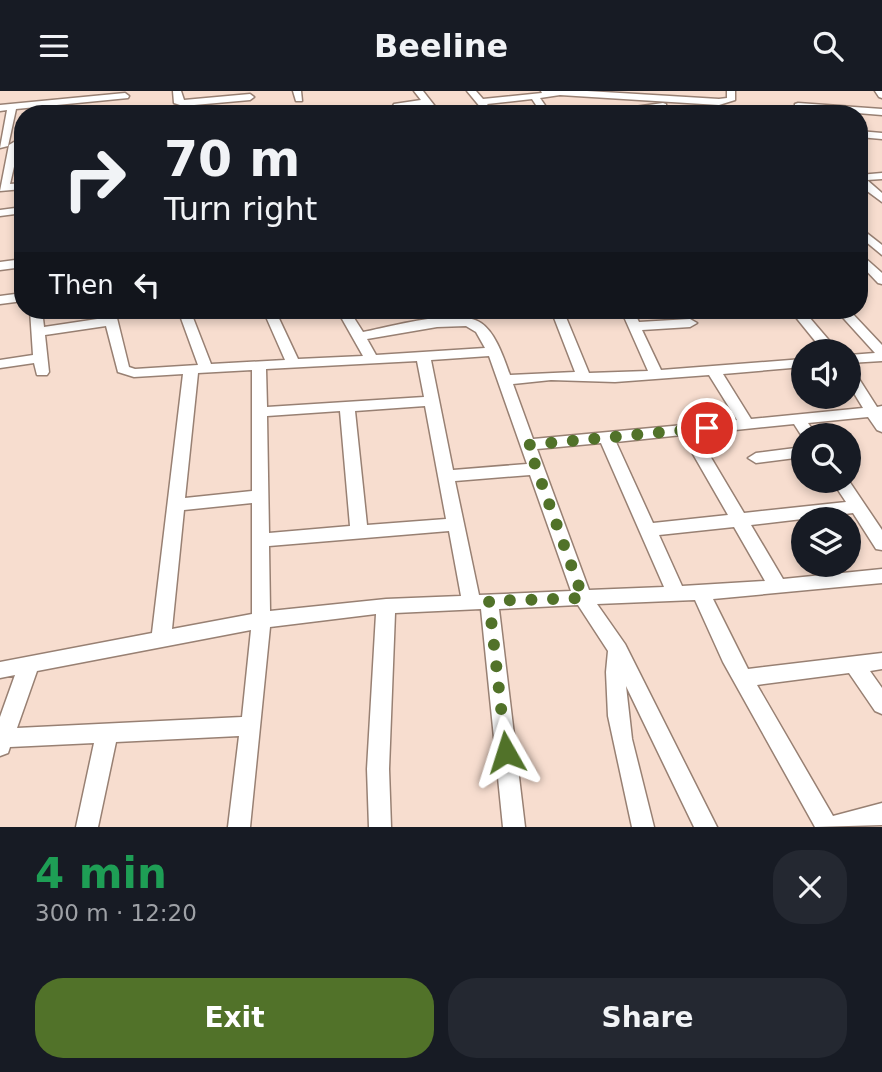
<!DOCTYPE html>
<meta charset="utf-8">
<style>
body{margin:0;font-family:"DejaVu Sans",sans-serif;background:#242831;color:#f1f3f6;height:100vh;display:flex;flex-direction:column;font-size:26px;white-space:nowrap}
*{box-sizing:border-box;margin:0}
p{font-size:23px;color:#9ea1a6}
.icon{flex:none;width:38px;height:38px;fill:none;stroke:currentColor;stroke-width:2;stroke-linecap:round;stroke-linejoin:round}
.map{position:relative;height:736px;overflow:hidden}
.panel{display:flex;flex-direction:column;background:#171b24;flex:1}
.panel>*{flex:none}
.hud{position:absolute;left:14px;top:14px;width:854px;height:214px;border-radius:28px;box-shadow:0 4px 10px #0003;background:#171b24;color:#f1f3f6;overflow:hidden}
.buttons{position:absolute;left:791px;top:248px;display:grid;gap:14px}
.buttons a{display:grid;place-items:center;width:70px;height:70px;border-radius:50%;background:#171b24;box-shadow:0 4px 10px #0003;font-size:35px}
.pin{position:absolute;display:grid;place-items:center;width:60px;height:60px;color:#fff;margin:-30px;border:4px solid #fff;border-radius:50%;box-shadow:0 2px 7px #0007}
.me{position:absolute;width:77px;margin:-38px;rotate:354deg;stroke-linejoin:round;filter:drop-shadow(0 0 5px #0008)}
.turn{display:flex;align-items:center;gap:24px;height:147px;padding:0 35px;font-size:32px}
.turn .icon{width:91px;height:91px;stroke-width:2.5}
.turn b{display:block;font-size:49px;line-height:60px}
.then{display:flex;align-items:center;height:66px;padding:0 35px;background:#0003;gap:14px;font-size:26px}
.round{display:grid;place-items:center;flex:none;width:74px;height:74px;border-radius:28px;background:#242831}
.overview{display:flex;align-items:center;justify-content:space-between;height:119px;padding:0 35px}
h1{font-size:42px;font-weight:800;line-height:52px;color:#1e9e55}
.button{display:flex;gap:14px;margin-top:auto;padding:14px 35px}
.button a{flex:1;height:80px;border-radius:28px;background:#517229;color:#fff;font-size:28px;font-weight:800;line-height:80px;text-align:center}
.button a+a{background:#242831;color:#f1f3f6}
header{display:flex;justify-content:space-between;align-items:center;height:91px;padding:0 35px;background:#171b24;font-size:32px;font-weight:800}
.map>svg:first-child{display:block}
</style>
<header><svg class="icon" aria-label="menu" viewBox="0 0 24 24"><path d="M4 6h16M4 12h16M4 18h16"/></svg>Beeline<svg class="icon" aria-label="search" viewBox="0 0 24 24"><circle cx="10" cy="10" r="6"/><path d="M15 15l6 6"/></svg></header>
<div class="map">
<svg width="882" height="736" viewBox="0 0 882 736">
<rect width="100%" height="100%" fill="#f7ddcf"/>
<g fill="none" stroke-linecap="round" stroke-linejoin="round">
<g stroke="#988073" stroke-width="3">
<g id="street">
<polygon points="173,0 181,0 184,9 250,3 254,6 250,9 183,15 174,12"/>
<polygon points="293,0 301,0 302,10 296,10"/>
<polygon points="414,0 423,0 441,23 432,23 425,14 401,17 404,23 395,23 391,18 394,13 421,9"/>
<polygon points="467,0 476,0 483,8 542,2 541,0 587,0 719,8 727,7 727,0 735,0 735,9 719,14 560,4 540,7 551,23 542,23 532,8 487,13 495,23 486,23"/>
<polygon points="875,0 882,0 882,7 879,6"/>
<polygon points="125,2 129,5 128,7 16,18 8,55 0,57 7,19 0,20 0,14"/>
<polygon points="663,12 666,13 666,17 617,23 585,23"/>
<polygon points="798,12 882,18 882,24 795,17 795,13"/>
<polygon points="859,40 882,42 882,48 859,46"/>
<polygon points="14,51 19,54 10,93 23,92 23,98 0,100 9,54"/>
<polygon points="882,82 882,88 867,89 882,102 882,111 859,94 859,84"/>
<polygon points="23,116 23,122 0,125 0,119"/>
<polygon points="859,136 882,154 882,164 859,145"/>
<polygon points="864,166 882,182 882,193 878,192 859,172 860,167"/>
<polygon points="23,168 23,176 0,179 0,171"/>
<polygon points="23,202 23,210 0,213 0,205"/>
<path d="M30 219H42L44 236 104 227 103 219H115L129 276 135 278 198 274 178 219H190L211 273 285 269 263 219H275L298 268 363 265 337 219H349L363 241C389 236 459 216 481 232 496 242 504 268 510 284L575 281 551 219H563L589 282 648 280 621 219H633L639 231 690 228 697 232 690 236 642 239 661 279 803 268V276L723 283 751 328 863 317 849 294V279L854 280 877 316 882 315V341L877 339 868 326 808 332 817 345 803 347 794 333 697 343 744 422 846 411 832 390H849L882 439V459L876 458 853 422 751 434 783 488 882 478V492L713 508 748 578 882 562V578L870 580 882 597V623L875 620 849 582 757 594 833 725 882 712V734L815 736 723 571 695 509 597 513 625 553 717 736H694L626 595 632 648 654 736H632L608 625 606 581 608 560 578 514 499 518 525 736H503L481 518 395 522 389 678 391 736H369L367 678 376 523 270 536 250 736H228L239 645 116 651 98 736H76L94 652 10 656 8 662 0 665V626L15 584 0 587V571L152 542 183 283 134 286 118 281 106 235 45 244 49 281 47 284H37L34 272 0 277V269L33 264ZM466 235 476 241 485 257 376 264 367 248 437 236ZM489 265 527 373 453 379 431 269ZM417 270 424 306 267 316 266 278ZM252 279V400L185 407 198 282ZM709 284 737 329 533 348 513 293 551 289 615 291ZM425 315 446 428 367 434 355 320ZM340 320 350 435 269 442 267 325ZM682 344 728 424 653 432 616 351ZM601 352 664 496 589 499 537 358ZM530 384 571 500 479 504 455 390ZM252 412V523L172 538 184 419ZM734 436 765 490 682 495 659 444ZM449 440 461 505 386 508 270 520 269 455ZM251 539 242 626 17 637 37 580Z"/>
<polygon points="790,219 803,219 839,261 824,261"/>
<polygon points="836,219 849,219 882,254 882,270 849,272 849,264 875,262"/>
<polygon points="803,356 803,366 756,372 748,367 756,362"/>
</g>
</g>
<use href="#street" fill="#fff" fill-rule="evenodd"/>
</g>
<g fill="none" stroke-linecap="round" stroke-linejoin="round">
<polyline stroke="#517229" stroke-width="12" stroke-dasharray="0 21.6" points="506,661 489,510 583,507 528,354 707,337"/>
</g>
</svg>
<div class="buttons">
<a><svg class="icon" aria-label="sound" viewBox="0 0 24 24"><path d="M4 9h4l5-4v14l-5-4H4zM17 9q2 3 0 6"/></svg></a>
<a><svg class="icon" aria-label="search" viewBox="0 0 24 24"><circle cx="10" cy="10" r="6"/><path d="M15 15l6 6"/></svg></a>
<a><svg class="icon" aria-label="layers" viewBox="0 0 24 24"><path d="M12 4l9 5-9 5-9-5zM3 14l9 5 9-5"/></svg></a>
</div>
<div class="pin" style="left:707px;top:337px;background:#d93025"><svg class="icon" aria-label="arrive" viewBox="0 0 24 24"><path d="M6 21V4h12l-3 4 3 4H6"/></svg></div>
<svg class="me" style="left:506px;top:661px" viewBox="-20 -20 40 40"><path d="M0-17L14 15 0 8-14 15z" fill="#517229" stroke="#fff" stroke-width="4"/></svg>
<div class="hud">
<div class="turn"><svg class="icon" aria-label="right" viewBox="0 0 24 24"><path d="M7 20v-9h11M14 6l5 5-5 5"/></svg><div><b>70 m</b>Turn right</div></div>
<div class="then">Then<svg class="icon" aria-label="left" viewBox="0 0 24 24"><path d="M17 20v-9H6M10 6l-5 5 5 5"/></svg></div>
</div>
</div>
<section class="panel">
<div class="overview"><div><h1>4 min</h1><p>300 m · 12:20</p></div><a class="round"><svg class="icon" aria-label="close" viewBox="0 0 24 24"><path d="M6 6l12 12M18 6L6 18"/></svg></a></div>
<div class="button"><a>Exit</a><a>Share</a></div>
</section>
